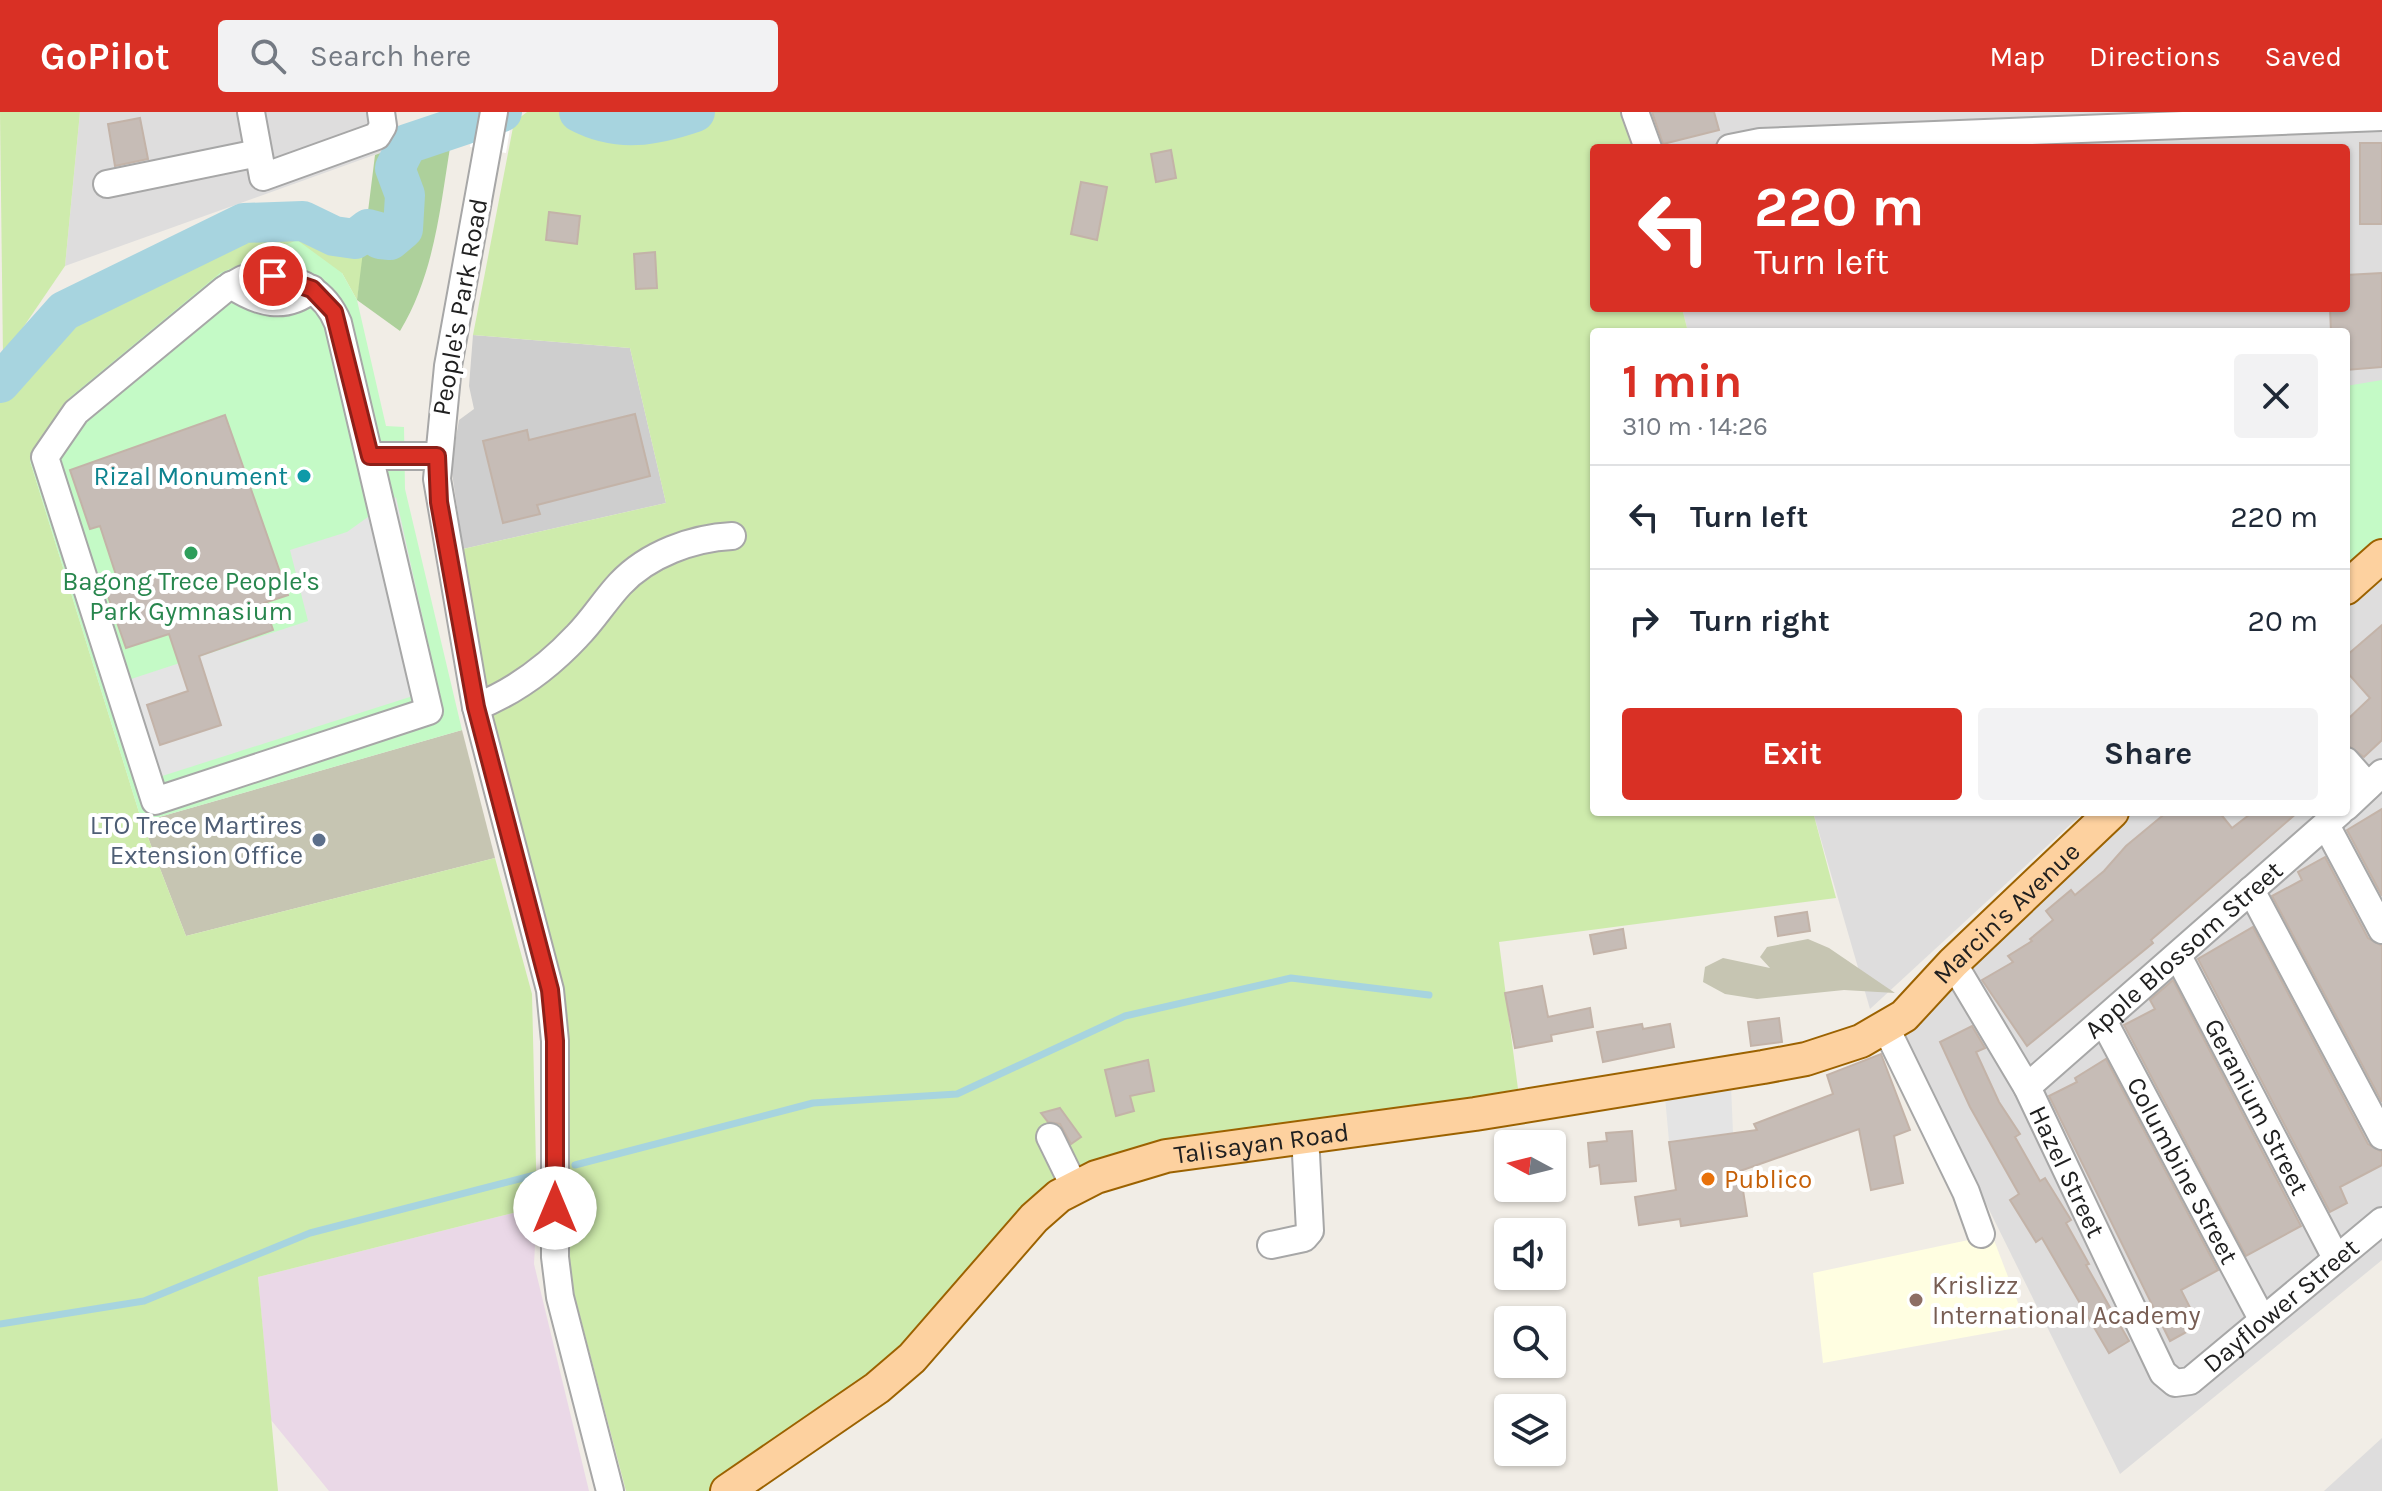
<!DOCTYPE html>
<meta charset="utf-8">
<style>
body{margin:0;font-family:Karla,sans-serif;background:#f2f2f3;color:#1f2937;height:100vh;display:flex;flex-direction:column;font-size:30px;white-space:nowrap}
*{box-sizing:border-box;margin:0}
p{font-size:26px;color:#747a83}
.icon{flex:none;width:44px;height:44px;fill:none;stroke:currentColor;stroke-width:2;stroke-linecap:round;stroke-linejoin:round}
.map{position:relative;flex:1;overflow:hidden}
.drawer{position:absolute;left:1590px;top:216px;width:760px;height:488px;display:flex;flex-direction:column;background:#fff;border-radius:8px;box-shadow:0 2px 6px #0004}
.drawer>*{flex:none}
.guide{position:absolute;left:1590px;top:32px;width:760px;height:168px;border-radius:8px;box-shadow:0 2px 6px #0004;background:#d93025;color:#fff;overflow:hidden}
.needle{width:52px;rotate:277deg}
.buttons{position:absolute;left:1494px;top:1018px;display:grid;gap:16px}
.buttons a{display:grid;place-items:center;width:72px;height:72px;border-radius:8px;background:#fff;box-shadow:0 2px 6px #0004;font-size:40px}
.pin{position:absolute;display:grid;place-items:center;width:68px;height:68px;color:#fff;margin:-34px;border:4px solid #fff;border-radius:50%;box-shadow:0 2px 8px #0007}
.me{position:absolute;width:88px;margin:-44px;rotate:0deg;stroke-linejoin:round;filter:drop-shadow(0 0 6px #0008)}
.turn{display:flex;align-items:center;gap:28px;height:168px;padding:0 32px;font-size:36px}
.turn .icon{width:104px;height:104px;stroke-width:2.5}
.turn b{display:block;font-size:56px;line-height:68px}
.round{display:grid;place-items:center;flex:none;width:84px;height:84px;border-radius:8px;background:#f2f2f3}
.headline{display:flex;align-items:center;justify-content:space-between;height:136px;padding:0 32px}
h1{font-size:48px;font-weight:700;line-height:60px;color:#d93025}
.primary-button{display:flex;gap:16px;margin-top:auto;padding:16px 32px}
.primary-button a{flex:1;height:92px;border-radius:8px;background:#d93025;color:#fff;font-size:32px;font-weight:700;line-height:92px;text-align:center}
.primary-button a+a{background:#f2f2f3;color:#1f2937}
ul{padding:0;list-style:none}
li{display:flex;align-items:center;gap:24px;height:104px;padding:0 32px;border-top:2px solid #e0e1e3}
li div{flex:1}
li b{display:block;font-size:30px}
li em{font-style:normal}
header{display:flex;align-items:center;gap:48px;box-sizing:border-box;height:112px;padding:0 40px;background:#d93025;color:#fff}
header strong{font-size:38px}
nav{display:flex;gap:44px;margin-inline-start:auto;font-size:28px}
.search{width:560px;height:72px;background:#f2f2f3;display:flex;align-items:center;gap:20px;box-sizing:border-box;padding:0 28px;border-radius:8px;color:#747a83;font-size:30px}
.map>svg:first-child{display:block}
</style>
<header>
<strong>GoPilot</strong>
<div class="search"><svg class="icon" aria-label="search" viewBox="0 0 24 24"><circle cx="10" cy="10" r="6"/><path d="M15 15l6 6"/></svg>Search here</div>
<nav><a>Map</a><a>Directions</a><a>Saved</a></nav>
</header>
<div class="map">
<svg width="2382" height="1379" viewBox="0 0 2382 1379">
<rect width="100%" height="100%" fill="#f1ede6"/>
<g fill="#dedddd">
<polygon points="80,0 396,0 402,33 65,154"/>
<polygon points="1620,0 2382,0 2382,435 2346,462 2346,220 1688,220 1682,196 2346,196 2346,36 1633,36"/>
<polygon points="2382,466 2382,1148 2120,1362 1903,924 1975,847 2130,700 2346,700 2346,495"/>
<polygon points="1813,700 2084,700 1870,897"/>
<polygon points="2382,1326 2382,1379 2324,1379"/>
</g>
<polygon fill="#ead8e7" points="537,1095 534,1152 589,1379 329,1379 271,1308 258,1165"/>
<polygon fill="#fffee1" points="1992,1123 2027,1214 1823,1251 1813,1161"/>
<polygon fill="#cecece" points="473,223 630,236 666,391 463,437 451,354 459,308 474,297 469,274"/>
<g fill="#c6c5b2">
<polygon points="462,618 495,746 186,824 142,710"/>
<polygon points="1808,827 1829,836 1895,881 1844,878 1757,887 1725,882 1703,870 1705,855 1723,846 1770,856 1760,845 1767,835"/>
</g>
<g fill="#ceebac">
<polygon points="0,0 80,0 65,154 3,245"/>
<polygon points="527,0 572,0 599,15 653,17 707,0 1620,0 1633,36 1594,36 1594,196 1682,196 1688,220 1594,220 1594,700 1813,700 1836,786 1499,830 1518,977 1117,1049 877,1264 709,1379 626,1379 567,1155 563,891 483,581 463,437 666,391 630,236 473,223 514,10"/>
<polygon points="303,109 334,124 354,127 368,117 357,188 342,161 30,349 142,710 186,824 495,746 532,882 537,1095 258,1165 278,1379 0,1379 0,271 64,199 244,111"/>
</g>
<path fill="#add09b" d="M445 0H497L451 30C440 95 435 161 400 219L357 188 375 43 402 33 442 10Z"/>
<g fill="#c4fac6">
<polygon points="297,128 342,161 357,188 386,314 404,315 405,377 462,618 142,710 30,349 69,286 220,161"/>
<polygon points="2382,268 2382,435 2346,462 2346,274"/>
</g>
<g fill="#e4e4e4">
<polygon points="396,385 438,576 156,666 125,569 308,509 290,438 347,420"/>
<polygon points="1731,974 1733,1021 1669,1029 1665,985"/>
</g>
<polygon fill="#fff" points="476,0 513,0 506,41 470,35"/>
<g fill="none" stroke-linecap="round" stroke-linejoin="round">
<g stroke="#a7d4df" stroke-width="7">
<polyline points="575,1053 813,991 957,982 1125,904 1291,866 1429,883"/>
<polyline points="0,1212 144,1189 310,1121 535,1063"/>
</g>
<g stroke="#a7d4df" stroke-width="40">
<path d="M579 0C619 21 654 14 695 0"/>
<polyline points="0,271 64,199 244,111 303,109 334,124 355,127 368,117 379,120 380,127 390,128 403,117 405,83 395,56 407,32 502,0"/>
</g>
</g>
<g fill="#c6bcb6" stroke="#c3b3a8" stroke-width="2">
<polygon points="1652,0 1714,0 1719,18 1663,32"/>
<polygon points="140,6 148,47 115,54 108,12"/>
<rect x="2360" y="31" width="22" height="81"/>
<polygon points="1171,38 1176,66 1156,70 1151,42"/>
<polygon points="1081,70 1107,75 1097,128 1071,122"/>
<polygon points="549,100 580,104 577,132 546,128"/>
<polygon points="655,140 657,176 636,177 634,142"/>
<polygon points="2382,161 2382,255 2346,258 2346,220 2331,220 2330,196 2346,196 2346,163"/>
<polygon points="635,302 650,364 537,393 540,402 503,411 483,329 527,318 529,328"/>
<polygon points="225,303 288,483 264,491 273,518 199,544 221,613 160,633 147,593 188,579 169,522 126,536 103,470 117,466 100,414 90,417 70,358"/>
<polygon points="2382,513 2382,628 2364,645 2346,632 2346,609 2370,586 2346,559 2346,544"/>
<polygon points="2382,697 2382,784 2347,718"/>
<polygon points="2167,700 2219,700 2232,716 2253,700 2298,700 2151,828 2153,831 2027,934 1982,868 2013,850 2008,844 2032,829 2030,827 2053,808 2046,799 2071,778 2075,783 2104,759 2126,734"/>
<polygon points="2325,745 2368,826 2382,834 2382,990 2272,784 2302,768 2298,760"/>
<polygon points="1807,800 1810,819 1778,824 1775,805"/>
<polygon points="2253,815 2368,1032 2382,1040 2382,1053 2340,1075 2347,1091 2330,1100 2198,847"/>
<polygon points="1623,817 1626,836 1594,842 1590,823"/>
<polygon points="2173,868 2301,1114 2246,1144 2124,913 2155,897 2150,888"/>
<polygon points="1542,874 1548,905 1590,896 1593,915 1551,923 1552,929 1515,936 1505,881"/>
<polygon points="1779,906 1782,930 1751,934 1748,910"/>
<polygon points="1642,912 1643,917 1670,912 1674,935 1603,950 1597,920"/>
<polygon points="1972,914 1985,936 1976,940 1999,990 2020,1022 2015,1025 2040,1069 2045,1066 2071,1108 2066,1111 2089,1152 2086,1153 2129,1229 2109,1241 2042,1126 2036,1130 2010,1088 2019,1082 1970,995 1940,930"/>
<polygon points="1881,942 1910,1018 1894,1024 1903,1071 1871,1078 1859,1017 1740,1059 1747,1104 1681,1114 1680,1107 1639,1113 1635,1085 1676,1078 1669,1030 1757,1018 1754,1012 1833,982 1827,963"/>
<polygon points="2106,947 2218,1158 2181,1178 2199,1213 2170,1229 2049,984 2077,970 2075,966"/>
<polygon points="1148,948 1154,979 1130,984 1134,999 1116,1004 1105,958"/>
<polygon points="1060,996 1081,1025 1071,1032 1060,1012 1048,1010 1041,1001"/>
<polygon points="1632,1019 1636,1069 1601,1072 1599,1053 1590,1055 1588,1031 1607,1029 1606,1021"/>
</g>
<g fill="none" stroke-linecap="round" stroke-linejoin="round">
<g stroke="#a7a7a7" stroke-width="30">
<g id="minor">
<polyline points="251,0 263,65 377,24 383,14 381,0"/>
<polyline points="494,0 448,254 437,367 476,595 550,878 555,929 555,1145 560,1185 610,1379"/>
<polyline points="1635,0 1648,36"/>
<polyline points="1730,36 1760,30 2382,5"/>
<polyline points="107,72 258,41"/>
<path d="M263 164C298 165 325 179 338 211L429 599 155 689 45 345 76 300 225 177 243 167Z"/>
<path d="M231 173C258 191 285 199 312 177"/>
<polyline points="370,344 437,344"/>
<path d="M476 595C516 579 548 555 577 524 593 508 605 488 620 472 648 442 693 426 732 424"/>
<polyline points="2346,649 2368,674"/>
<polyline points="2346,695 2382,661"/>
<polyline points="2326,713 2382,818"/>
<polyline points="2251,778 2382,1024"/>
<path id="s1" d="M2178 844 2336 1146"/>
<path id="s2" d="M1953 851 2027 975 2163 1261 2175 1271 2190 1269 2382 1109"/>
<path id="s3" d="M2104 910 2262 1207"/>
<polyline points="1886,916 1966,1080 1981,1122"/>
<path id="s4" d="M2027 975 2340 700"/>
<polyline points="1050,1025 1075,1076"/>
<polyline points="1271,1133 1304,1126 1310,1119 1305,1023"/>
</g>
</g>
<g stroke="#9c6200" stroke-width="36">
<g id="major">
<polyline points="2346,476 2382,444"/>
<path id="s5" d="M727 1379 877 1276 912 1246 1034 1106 1059 1084 1096 1065 1166 1044 1475 1002 1763 955 1806 947 1861 929 1904 904 1953 851 2112 700"/>
</g>
</g>
<use href="#minor" stroke="#fff" stroke-width="26"/>
<use href="#major" stroke="#fdd19f" stroke-width="32"/>
</g>
<g fill="none" stroke-linecap="round" stroke-linejoin="round">
<g stroke="#8d1f18" stroke-width="20">
<polyline id="route" points="273,164 312,177 334,200 370,344 437,344 439,390 476,595 550,878 555,929 555,1096"/>
</g>
<use href="#route" stroke="#d93025" stroke-width="14"/>
</g>
<circle fill="#0f9aa8" stroke="#fff" stroke-width="3" cx="304" cy="364" r="8"/>
<circle fill="#2e9e5b" stroke="#fff" stroke-width="3" cx="191" cy="441" r="8"/>
<circle fill="#5c6f8a" stroke="#fff" stroke-width="3" cx="319" cy="728" r="8"/>
<circle fill="#e8710a" stroke="#fff" stroke-width="3" cx="1708" cy="1067" r="8"/>
<circle fill="#8d6e63" stroke="#fff" stroke-width="3" cx="1916" cy="1188" r="8"/>
<g text-anchor="middle" dominant-baseline="central" stroke-width="8" stroke-linejoin="round" paint-order="stroke">
<g font-size="26" fill="#202020" stroke="#fff">
<text transform="translate(460 195) rotate(-80)">People's Park Road</text>
<text stroke="none"><textPath href="#s5" startOffset="1462">Marcin's Avenue</textPath></text>
<text stroke="none"><textPath href="#s4" startOffset="208">Apple Blossom Street</textPath></text>
<text stroke="none"><textPath href="#s1" startOffset="170">Geranium Street</textPath></text>
<text stroke="none"><textPath href="#s5" startOffset="658">Talisayan Road</textPath></text>
<text stroke="none"><textPath href="#s3" startOffset="168">Columbine Street</textPath></text>
<text stroke="none"><textPath href="#s2" startOffset="238">Hazel Street</textPath></text>
<text stroke="none"><textPath href="#s2" startOffset="610">Dayflower Street</textPath></text>
</g>
<g font-size="26" fill="#0d838f" stroke="#fff" text-anchor="end">
<text x="288" y="364">Rizal Monument</text>
</g>
<g font-size="26" fill="#27864d" stroke="#fff">
<text x="191" y="469">Bagong Trece People's<tspan x="191" dy="30">Park Gymnasium</tspan></text>
</g>
<g font-size="26" fill="#4e5e75" stroke="#fff" text-anchor="end">
<text x="303" y="713">LTO Trece Martires<tspan x="303" dy="30">Extension Office</tspan></text>
</g>
<g font-size="26" fill="#c56008" stroke="#fff" text-anchor="start">
<text x="1724" y="1067">Publico</text>
</g>
<g font-size="26" fill="#785e54" stroke="#fff" text-anchor="start">
<text x="1932" y="1173">Krislizz<tspan x="1932" dy="30">International Academy</tspan></text>
</g>
</g>
</svg>
<div class="buttons">
<a><svg class="needle" viewBox="-14 -14 28 28"><path d="M0-13l5 13h-10z" fill="#e53935"/><path d="M0 13l5-13h-10z" fill="#747a83"/></svg></a>
<a><svg class="icon" aria-label="sound" viewBox="0 0 24 24"><path d="M4 9h4l5-4v14l-5-4H4zM17 9q2 3 0 6"/></svg></a>
<a><svg class="icon" aria-label="search" viewBox="0 0 24 24"><circle cx="10" cy="10" r="6"/><path d="M15 15l6 6"/></svg></a>
<a><svg class="icon" aria-label="layers" viewBox="0 0 24 24"><path d="M12 4l9 5-9 5-9-5zM3 14l9 5 9-5"/></svg></a>
</div>
<div class="pin" style="left:273px;top:164px;background:#d93025"><svg class="icon" aria-label="arrive" viewBox="0 0 24 24"><path d="M6 21V4h12l-3 4 3 4H6"/></svg></div>
<svg class="me" style="left:555px;top:1096px" viewBox="-20 -20 40 40"><circle r="19" fill="#fff"/><path d="M0-13L10 11 0 6-10 11z" fill="#d93025"/></svg>
<div class="guide">
<div class="turn"><svg class="icon" aria-label="left" viewBox="0 0 24 24"><path d="M17 20v-9H6M10 6l-5 5 5 5"/></svg><div><b>220 m</b>Turn left</div></div>
</div>
<section class="drawer">
<div class="headline"><div><h1>1 min</h1><p>310 m · 14:26</p></div><a class="round"><svg class="icon" aria-label="close" viewBox="0 0 24 24"><path d="M6 6l12 12M18 6L6 18"/></svg></a></div>
<ul>
<li><svg class="icon" aria-label="left" viewBox="0 0 24 24"><path d="M17 20v-9H6M10 6l-5 5 5 5"/></svg><div><b>Turn left</b></div><em>220 m</em></li>
<li><svg class="icon" aria-label="right" viewBox="0 0 24 24"><path d="M7 20v-9h11M14 6l5 5-5 5"/></svg><div><b>Turn right</b></div><em>20 m</em></li>
</ul>
<div class="primary-button"><a>Exit</a><a>Share</a></div>
</section>
</div>
